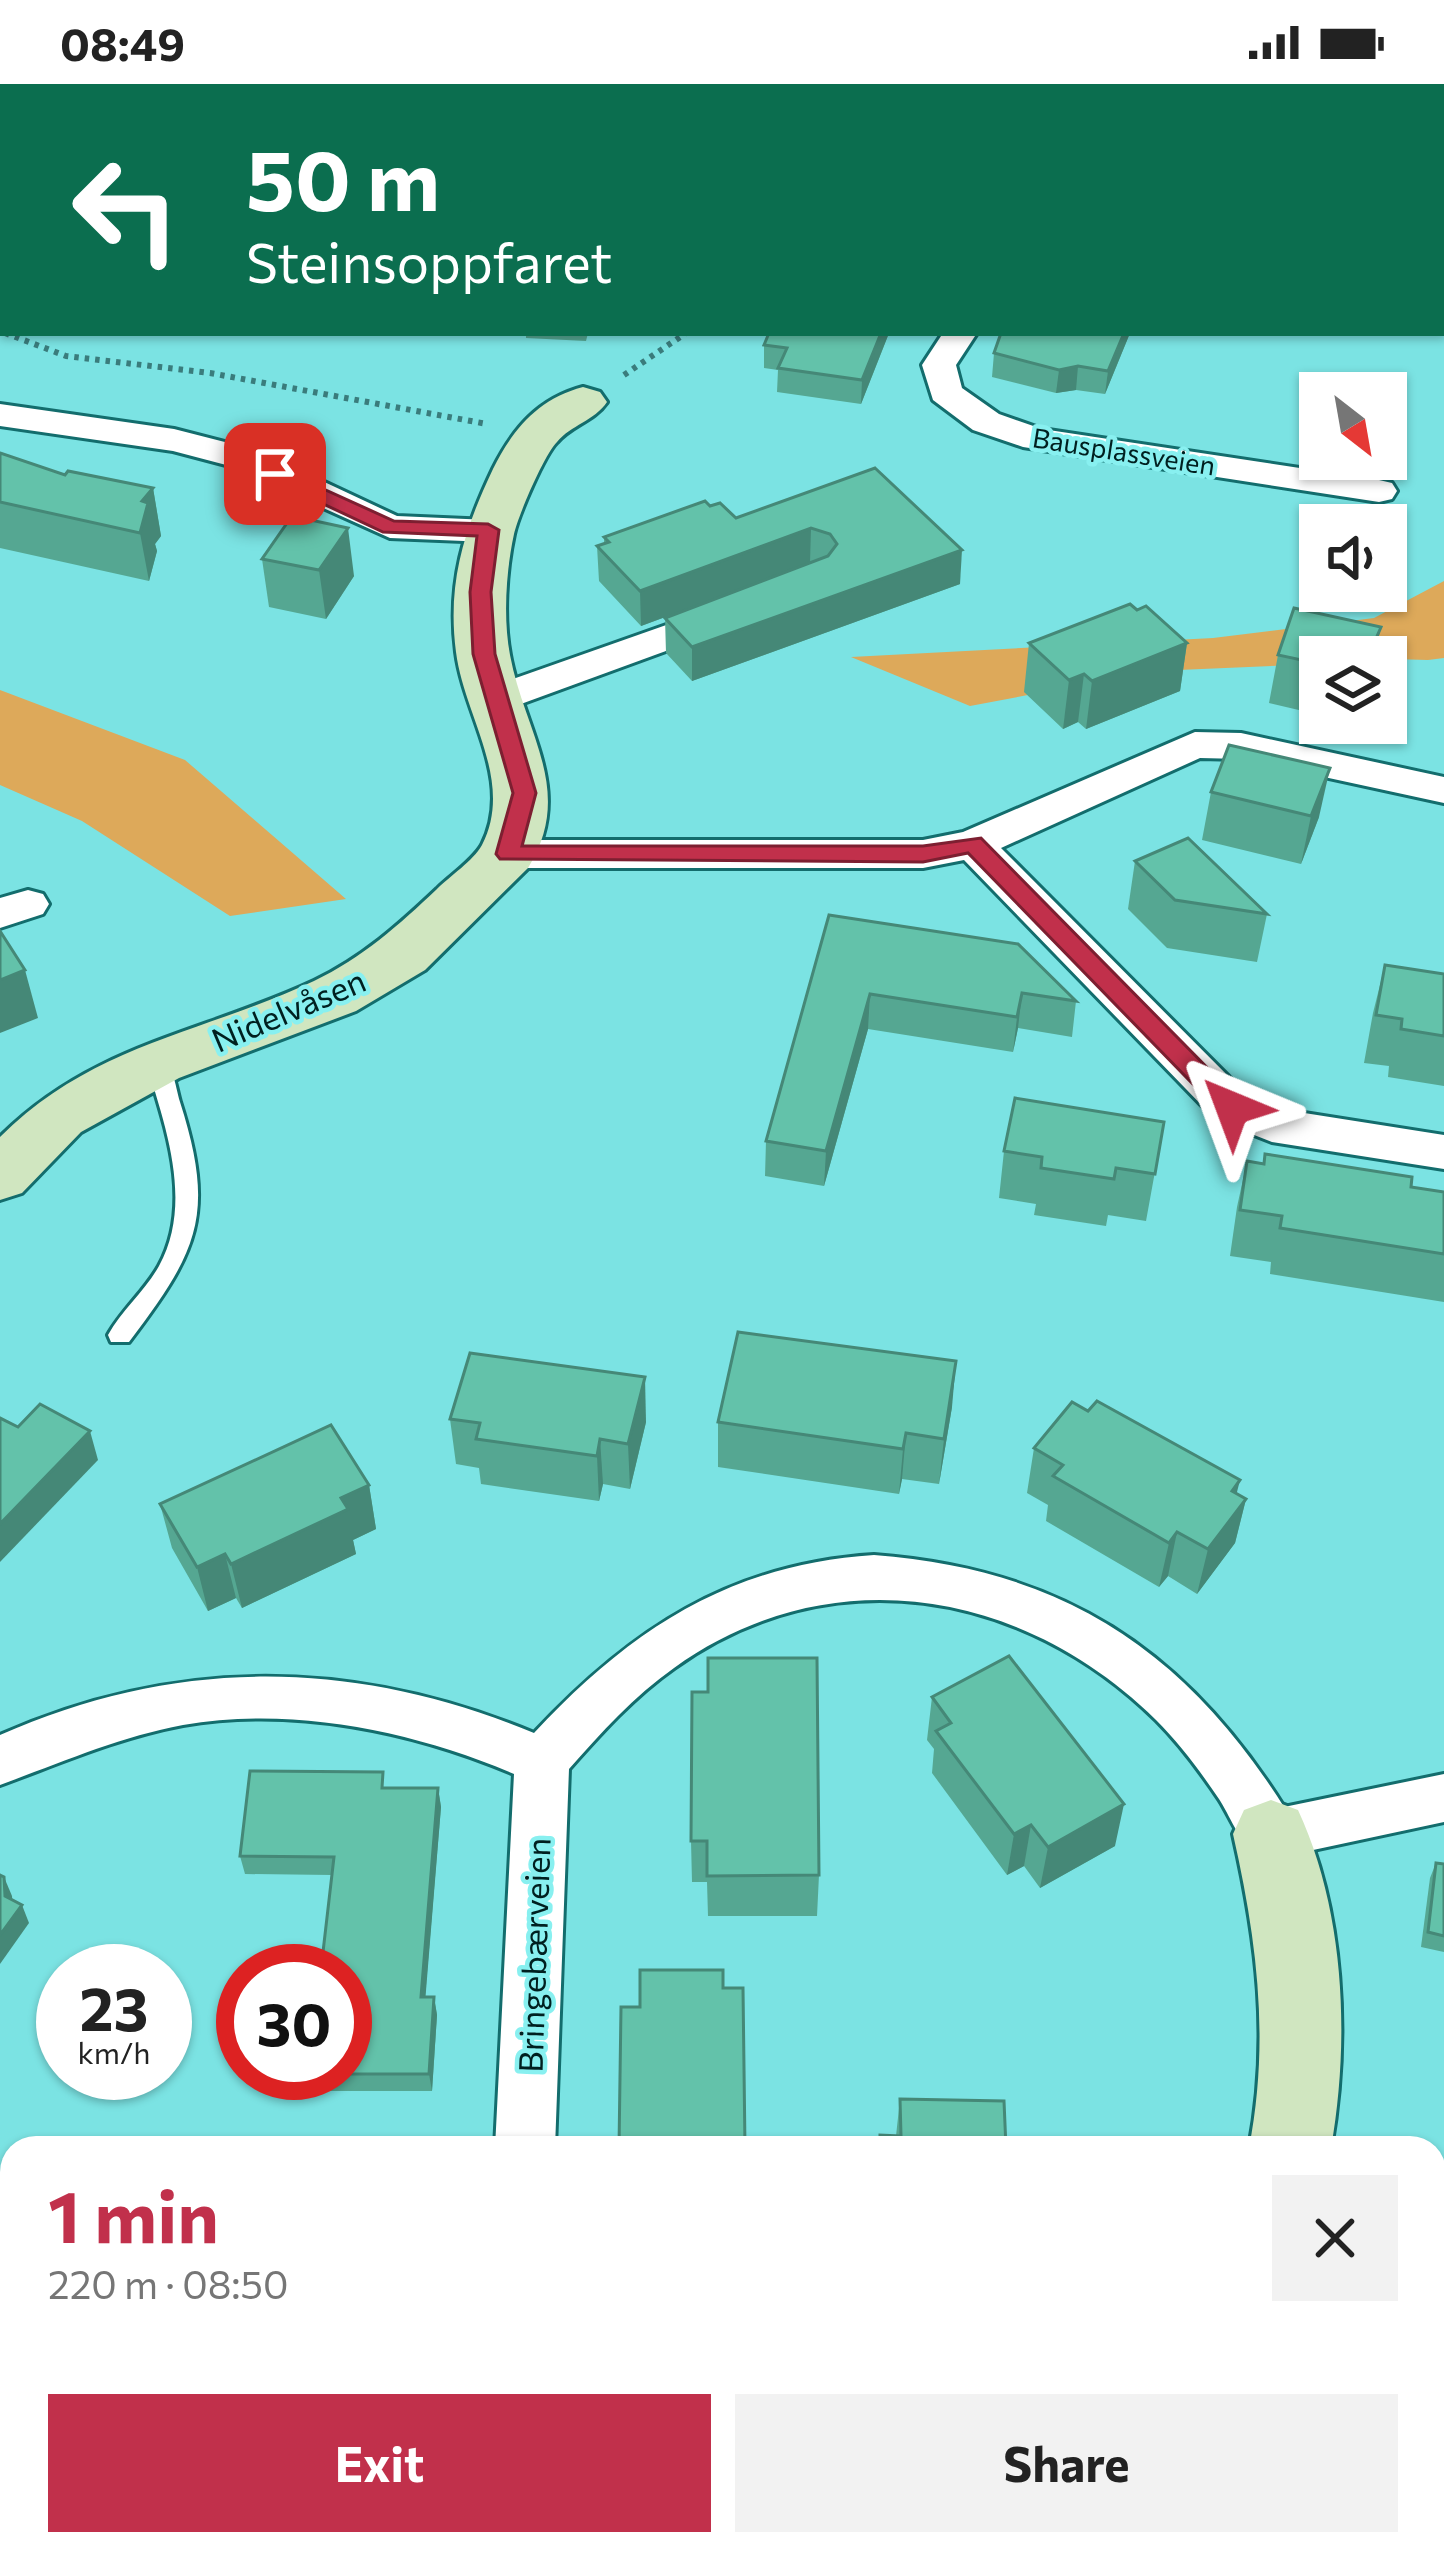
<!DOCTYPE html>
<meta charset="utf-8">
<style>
body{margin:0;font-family:Commissioner,sans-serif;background:#f2f2f2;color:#222;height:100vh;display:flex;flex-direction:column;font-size:45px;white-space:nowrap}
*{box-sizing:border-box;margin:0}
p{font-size:39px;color:#767676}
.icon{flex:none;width:66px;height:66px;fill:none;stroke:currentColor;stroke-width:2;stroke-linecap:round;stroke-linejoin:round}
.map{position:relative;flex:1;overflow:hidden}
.sheet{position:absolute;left:0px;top:2052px;width:1446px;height:420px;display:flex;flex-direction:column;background:#fff;border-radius:36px 36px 0 0;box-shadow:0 3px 9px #0004}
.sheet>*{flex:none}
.top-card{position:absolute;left:0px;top:0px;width:1446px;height:252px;box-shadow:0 3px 9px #0004;background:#0b6e4f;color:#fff;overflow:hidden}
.needle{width:78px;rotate:149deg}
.buttons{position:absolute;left:1299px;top:288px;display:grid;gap:24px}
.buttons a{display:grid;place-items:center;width:108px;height:108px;border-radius:0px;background:#fff;box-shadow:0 3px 9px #0004;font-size:60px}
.speed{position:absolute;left:36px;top:1860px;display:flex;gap:24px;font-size:60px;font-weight:700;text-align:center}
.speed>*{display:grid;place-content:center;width:156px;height:156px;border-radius:50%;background:#fff;box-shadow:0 3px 9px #0004;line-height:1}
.speed small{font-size:30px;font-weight:400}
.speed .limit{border:18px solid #d22;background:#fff;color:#111}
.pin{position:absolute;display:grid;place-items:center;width:102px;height:102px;color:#fff;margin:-51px;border-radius:24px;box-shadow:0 6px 18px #0006}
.me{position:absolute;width:132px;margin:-66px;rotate:316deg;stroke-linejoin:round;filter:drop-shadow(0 0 9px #0008)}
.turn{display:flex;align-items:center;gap:42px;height:252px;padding:0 48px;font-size:54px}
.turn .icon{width:156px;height:156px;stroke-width:2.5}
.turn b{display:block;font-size:84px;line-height:102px}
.round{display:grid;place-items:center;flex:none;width:126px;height:126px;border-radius:0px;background:#f2f2f2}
.headline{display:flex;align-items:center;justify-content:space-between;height:204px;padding:0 48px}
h1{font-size:72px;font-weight:700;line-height:90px;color:#c1304b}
.cta{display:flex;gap:24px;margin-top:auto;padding:24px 48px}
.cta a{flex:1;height:138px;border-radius:0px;background:#c1304b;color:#fff;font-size:48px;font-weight:700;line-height:138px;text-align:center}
.cta a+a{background:#f2f2f2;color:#222}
.status{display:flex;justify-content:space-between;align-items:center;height:84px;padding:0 60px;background:#fff;direction:ltr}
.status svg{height:33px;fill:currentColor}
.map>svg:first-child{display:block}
</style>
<div class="status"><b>08:49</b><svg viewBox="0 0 49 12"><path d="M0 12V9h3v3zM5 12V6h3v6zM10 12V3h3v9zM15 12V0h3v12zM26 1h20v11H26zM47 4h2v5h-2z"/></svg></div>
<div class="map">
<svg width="1444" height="2472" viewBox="0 0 1444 2472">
<rect width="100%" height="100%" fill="#7be3e3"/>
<g fill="#dda95a">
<polygon points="1444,497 1444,574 1428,576 1320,573 1320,580 1155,587 970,622 851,573 1213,554 1374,534"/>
<polygon points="0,606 185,676 346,815 230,832 82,737 0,701"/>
</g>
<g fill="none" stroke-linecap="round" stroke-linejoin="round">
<g stroke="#136d6d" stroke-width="6">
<path id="lane" d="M157 970C173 976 175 1001 180 1018 216 1131 198 1167 129 1258H111L108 1251C122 1226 145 1207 159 1182 194 1118 165 1042 146 978Z"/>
</g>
<g stroke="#136d6d" stroke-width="6">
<g id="street">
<polygon points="647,0 680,0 683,3 650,3"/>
<rect x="0" y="70" width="3" height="20"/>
<polygon points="943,249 977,249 956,281 962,304 999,330 1042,345 1379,396 1392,399 1397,407 1392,415 1379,418 1023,363 973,346 933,316 922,281"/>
<polygon points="0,320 174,345 256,366 397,432 489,436 502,439 508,447 502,455 489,458 390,454 230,382 173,367 0,342"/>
<polygon points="723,521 737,525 742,533 737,541 510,624 496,628 482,624 476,615 482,606"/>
<polygon points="1195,648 1241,649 1444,693 1444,719 1241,675 1200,674 1001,764 1248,1012 1279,1025 1444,1051 1444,1085 1272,1058 1216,1036 964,776 923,784 508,784 493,780 487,770 493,760 508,756 923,756 963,748"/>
<polygon points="28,806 43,810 49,820 43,830 0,844 0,814"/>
<path d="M874 1471C1062 1485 1185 1566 1284 1723L1444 1690V1738L1271 1775C1265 1772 1259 1772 1254 1768 1240 1759 1229 1730 1219 1715 1200 1687 1180 1660 1156 1636 1023 1505 830 1472 674 1584 634 1612 601 1649 569 1685L555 2064H495L514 1690C413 1647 293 1622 183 1641 119 1653 60 1679 0 1701V1651C178 1572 355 1575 534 1649 630 1546 730 1480 874 1471Z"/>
<polygon points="454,2460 518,2460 515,2472 451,2472"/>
<polygon points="1108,2460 1177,2460 1182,2472 1113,2472"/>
</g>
</g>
<g stroke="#136d6d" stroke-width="6">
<g id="secondary">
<path d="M583 303 600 308 607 318C594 337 571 341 557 358 544 371 518 432 514 450 506 487 503 534 510 571 524 648 576 707 528 784L425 886 356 927 179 994 81 1048 22 1109 0 1116V1053C93 960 201 950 314 897 362 874 399 841 437 805 450 792 473 777 482 761 515 697 464 632 456 568 447 499 464 446 493 385 513 345 538 315 583 303Z"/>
<path d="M1271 1716 1298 1726C1345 1827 1350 1956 1331 2064H1249C1270 1956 1257 1856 1233 1750L1244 1726Z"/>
<polygon points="968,2460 1066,2460 1061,2472 963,2472"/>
</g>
</g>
<g stroke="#3a7c7c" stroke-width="6" stroke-dasharray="4.5 6" stroke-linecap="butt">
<polyline points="5,249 66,272 210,289 487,340"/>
<polyline points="624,291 686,249"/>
</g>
<use href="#lane" fill="#fff" fill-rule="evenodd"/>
<use href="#street" fill="#fff" fill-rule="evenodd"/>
<use href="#secondary" fill="#d0e6c0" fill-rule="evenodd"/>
</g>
<g fill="#55a792">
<polygon points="526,249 588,249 586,257 526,254"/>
<polygon points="889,249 861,320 777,308 778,286 764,284 764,261"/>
<polygon points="1130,249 1105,310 1076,306 1056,309 992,293 994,269"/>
<polygon points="0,369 65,391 153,404 161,452 155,460 157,467 149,497 0,464"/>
<polygon points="875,384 960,500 692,597 666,569 665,534 811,479 641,542 599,497 597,462 604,460 604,453 710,422 736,434"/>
<polygon points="262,475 354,492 326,535 269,523"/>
<polygon points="1137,526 1187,559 1180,607 1086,645 1078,638 1063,645 1024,608 1029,559"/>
<polygon points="1278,571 1320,573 1320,631 1269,619"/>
<polygon points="1211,708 1319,733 1301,780 1202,756"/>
<polygon points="1135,777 1267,830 1257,878 1167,864 1128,825"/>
<polygon points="829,831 1076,917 1072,953 1018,944 1013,968 868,945 824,1102 765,1092 766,1057"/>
<polygon points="1385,881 1444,890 1444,1002 1388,993 1389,982 1364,979 1373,929"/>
<polygon points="1164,1038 1146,1137 1108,1131 1106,1142 1034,1131 1036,1120 999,1114 1004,1067"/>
<polygon points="1247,1077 1444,1108 1444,1218 1270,1190 1271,1178 1230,1172 1237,1123"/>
<polygon points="952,1323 939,1400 902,1395 899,1410 718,1383 718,1338"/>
<polygon points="450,1335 646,1338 630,1405 603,1400 599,1417 481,1400 479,1384 456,1380"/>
<polygon points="1034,1364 1237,1409 1246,1415 1235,1459 1197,1510 1168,1492 1159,1503 1046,1437 1048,1421 1027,1409"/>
<polygon points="369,1401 376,1445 353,1456 356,1470 242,1524 236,1514 208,1527 172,1464 160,1420"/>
<polygon points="708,1608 819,1791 817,1832 708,1832 707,1798 692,1798 691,1757"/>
<polygon points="932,1613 1115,1762 1040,1804 1024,1782 1007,1791 932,1689 934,1665 927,1656"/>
<polygon points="386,1704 438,1704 441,1723 425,1913 434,1913 437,1931 432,2007 275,2007 269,1989 323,1868 332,1791 245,1790 240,1772"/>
<polygon points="1436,1779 1444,1780 1444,1868 1421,1863 1430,1794"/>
<polygon points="900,2015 1006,2064 878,2064 880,2051 896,2052"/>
<polygon points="1434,2124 1444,2127 1444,2223 1434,2220"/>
<polygon points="314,2460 356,2460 355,2466"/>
<polygon points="753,2460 753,2472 639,2472"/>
<polygon points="1359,2460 1434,2460 1444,2472 1357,2472"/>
</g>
<g fill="#458877">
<polygon points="0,0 9,0 9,2 3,3 3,13 0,20"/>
<polygon points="881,249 889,249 861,320 862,296"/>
<polygon points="1124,249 1130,249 1105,310 1108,287"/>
<polygon points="1078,282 1076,306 1056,309 1059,286"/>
<polygon points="153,404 161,452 155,460 157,467 149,497 140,449 142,417"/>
<polygon points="348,444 354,492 326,535 319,486"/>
<polygon points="811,444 810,479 641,542 640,507"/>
<polygon points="962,466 960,500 692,597 692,563"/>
<polygon points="1381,543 1374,573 1368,573"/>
<polygon points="1187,559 1180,607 1086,645 1092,597"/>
<polygon points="1084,590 1078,638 1063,645 1069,596"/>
<polygon points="1330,684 1319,733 1301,780 1311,732"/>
<polygon points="25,886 38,934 0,949 0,896"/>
<polygon points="1022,909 1018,944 1013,968 1017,933"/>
<polygon points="870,910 868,945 824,1102 826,1067"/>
<polygon points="956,1277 952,1323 939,1400 944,1355"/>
<polygon points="645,1293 646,1338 630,1405 628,1360"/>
<polygon points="90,1347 98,1376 0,1478 0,1440"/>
<polygon points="906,1349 902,1395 899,1410 903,1365"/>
<polygon points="600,1355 603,1400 599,1417 597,1372"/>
<polygon points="1240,1396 1230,1436 1246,1415 1235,1459 1197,1510 1208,1465 1232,1407"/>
<polygon points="369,1401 376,1445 353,1456 356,1470 242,1524 231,1480 341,1414"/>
<polygon points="1177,1448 1168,1492 1159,1503 1169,1459"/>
<polygon points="225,1470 236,1514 208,1527 197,1483"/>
<polygon points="438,1704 441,1723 424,1931 421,1913"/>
<polygon points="1124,1720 1115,1762 1040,1804 1048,1763"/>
<polygon points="1031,1741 1024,1782 1007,1791 1014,1750"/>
<polygon points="4,1793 12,1812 13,1830 5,1812"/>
<polygon points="22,1821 29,1839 0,1880 0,1851"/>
<polygon points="434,1913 437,1931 432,2007 429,1990"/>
<polygon points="268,2460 278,2460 274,2472 264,2472"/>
</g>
<g fill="#63c2aa" stroke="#458877" stroke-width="3">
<polygon points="68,0 400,0 399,3 67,3"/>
<polygon points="769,249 881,249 862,296 778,284 787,264 764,261"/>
<polygon points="1001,249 1124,249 1108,287 1078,282 1059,286 994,269"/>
<polygon points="0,369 65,391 68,387 153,404 142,417 148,419 140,449 0,418"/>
<polygon points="875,384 962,466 692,563 665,534 828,472 837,460 830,450 811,444 640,507 597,462 609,458 604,453 705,417 710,422 720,419 736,434"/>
<polygon points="292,432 348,444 319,486 262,475"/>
<polygon points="1130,520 1137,526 1146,522 1187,559 1092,597 1084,590 1069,596 1029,559"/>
<polygon points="1294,524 1381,543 1368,573 1320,573 1320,580 1278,571"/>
<polygon points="1229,661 1330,684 1311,732 1211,708"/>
<polygon points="1188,754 1267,830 1175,816 1135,777"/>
<polygon points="829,831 1018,860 1076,917 1022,909 1017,933 870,910 826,1067 766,1057"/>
<polygon points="0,847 25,886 0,896"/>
<polygon points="1385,881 1444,890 1444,952 1401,945 1402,935 1376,931"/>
<polygon points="1015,1014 1164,1038 1155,1090 1116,1084 1114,1095 1041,1084 1042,1073 1004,1067"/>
<polygon points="1265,1070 1412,1093 1411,1103 1444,1108 1444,1170 1280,1144 1282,1132 1240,1126 1247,1077 1264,1080"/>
<polygon points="738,1248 956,1277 944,1355 906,1349 903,1365 718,1338"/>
<polygon points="470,1269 645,1293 628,1360 600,1355 597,1372 476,1355 480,1339 450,1335"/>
<polygon points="1097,1317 1240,1396 1232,1407 1246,1415 1208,1465 1177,1448 1169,1459 1053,1392 1063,1381 1034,1364 1072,1318 1088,1327"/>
<polygon points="40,1320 90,1347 0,1440 0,1334 18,1343"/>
<polygon points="331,1341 369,1401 341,1414 348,1425 231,1480 225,1470 197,1483 160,1420"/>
<polygon points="1009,1572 1124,1720 1048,1763 1031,1741 1014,1750 936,1647 951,1639 932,1613"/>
<polygon points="708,1574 817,1574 819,1791 707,1792 707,1757 691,1757 692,1608 708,1608"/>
<polygon points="250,1687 383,1688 382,1704 438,1704 421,1913 434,1913 429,1990 270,1990 345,1989 345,1887 276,1887 278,1868 323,1868 334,1773 240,1772"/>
<polygon points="1436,1779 1444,1780 1444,1852 1428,1848"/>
<polygon points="0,1791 4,1793 5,1812 22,1821 0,1851"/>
<polygon points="640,1886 723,1886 723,1904 743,1904 745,2064 619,2064 621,1923 640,1923"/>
<polygon points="900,2015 1004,2017 1006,2064 880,2064 880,2051 901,2052"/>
<polygon points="1434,2124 1444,2127 1444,2207 1434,2205"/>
<polygon points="1434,2316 1444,2318 1444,2472 1362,2472 1364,2460 1434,2460"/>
<polygon points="213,2460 268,2460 264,2472 208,2472"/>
<polygon points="638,2460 753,2460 753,2467 727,2469 727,2472 639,2472"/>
</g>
<polygon fill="#c1304b" stroke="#7d1f31" stroke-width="3" points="275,383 394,437 488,440 499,446 491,508 495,570 536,709 522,762 923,762 981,754 1241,1018 1245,1024 1241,1031 1223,1031 968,769 923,778 500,775 496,770 513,709 473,570 470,508 477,452 383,448 268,394 268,385"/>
<g text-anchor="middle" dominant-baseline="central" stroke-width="9" stroke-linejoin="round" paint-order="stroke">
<g font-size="27" fill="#002020" stroke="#88f0f0">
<text transform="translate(1124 367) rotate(9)">Bausplassveien</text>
</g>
<g font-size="33" fill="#002020" stroke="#88f0f0">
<text transform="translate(288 925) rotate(-23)">Nidelvåsen</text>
<text transform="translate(533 1871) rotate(-88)">Bringebærveien</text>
</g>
</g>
</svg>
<div class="buttons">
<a><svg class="needle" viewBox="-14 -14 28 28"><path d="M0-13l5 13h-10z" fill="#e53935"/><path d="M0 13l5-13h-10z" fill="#767676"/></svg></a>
<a><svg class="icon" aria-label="sound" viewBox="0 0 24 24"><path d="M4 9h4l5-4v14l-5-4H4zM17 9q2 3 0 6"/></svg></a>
<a><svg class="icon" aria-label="layers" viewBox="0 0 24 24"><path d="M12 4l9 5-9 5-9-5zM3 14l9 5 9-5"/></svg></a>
</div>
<div class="speed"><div>23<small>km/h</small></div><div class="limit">30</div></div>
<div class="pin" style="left:275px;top:390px;background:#d93025"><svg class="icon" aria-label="arrive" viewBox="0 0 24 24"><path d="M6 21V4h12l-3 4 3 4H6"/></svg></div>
<svg class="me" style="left:1232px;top:1024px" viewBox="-20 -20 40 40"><path d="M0-17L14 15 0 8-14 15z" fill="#c1304b" stroke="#fff" stroke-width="4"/></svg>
<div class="top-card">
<div class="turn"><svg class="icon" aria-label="left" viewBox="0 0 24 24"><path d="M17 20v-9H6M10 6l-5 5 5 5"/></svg><div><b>50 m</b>Steinsoppfaret</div></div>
</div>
<section class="sheet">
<div class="headline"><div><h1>1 min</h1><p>220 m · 08:50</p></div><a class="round"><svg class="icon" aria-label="close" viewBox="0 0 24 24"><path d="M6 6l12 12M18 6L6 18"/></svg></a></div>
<div class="cta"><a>Exit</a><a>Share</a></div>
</section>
</div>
